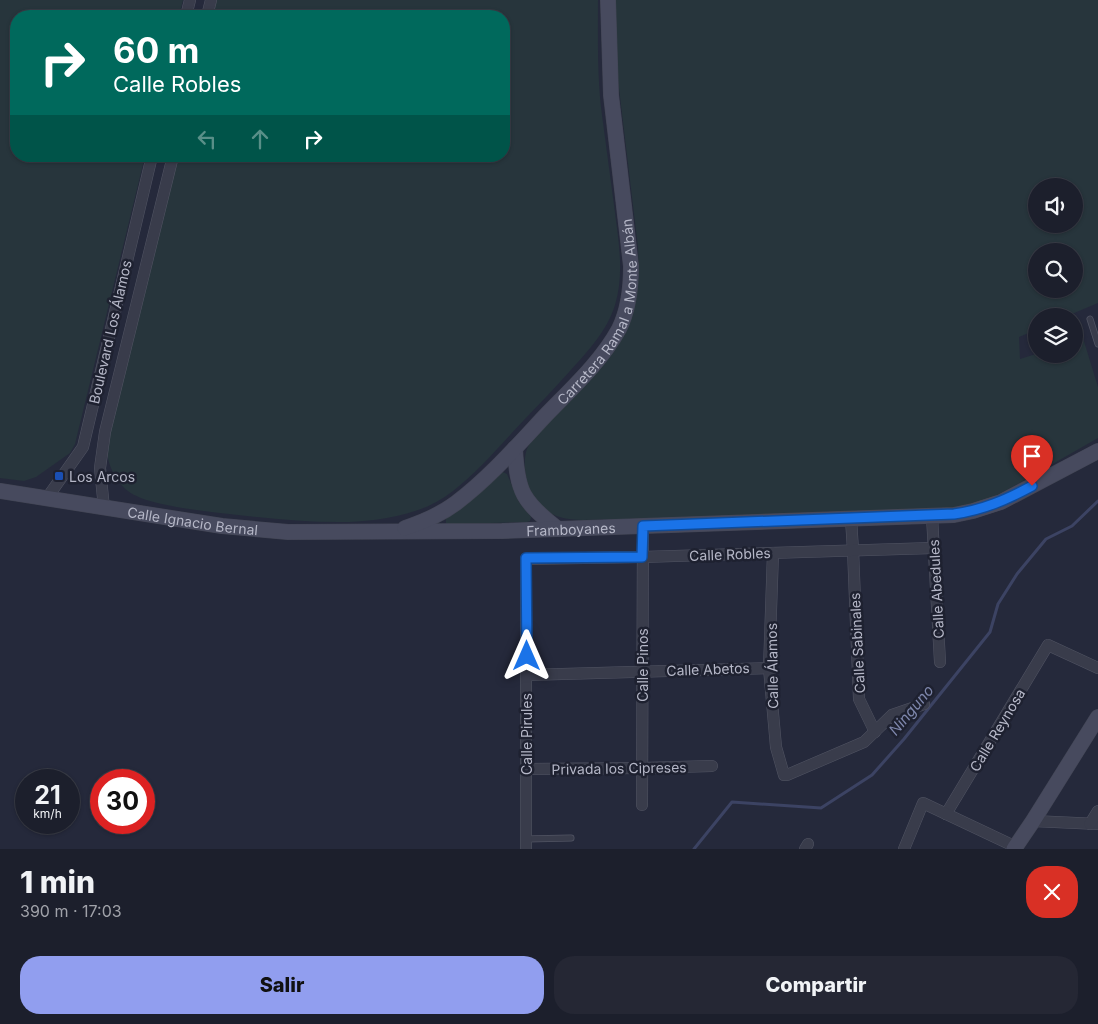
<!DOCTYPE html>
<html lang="es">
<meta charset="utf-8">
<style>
body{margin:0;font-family:Inter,sans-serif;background:#252734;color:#f1f3f6;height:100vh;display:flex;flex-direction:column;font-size:19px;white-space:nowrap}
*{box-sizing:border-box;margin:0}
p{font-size:16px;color:#a0a2a9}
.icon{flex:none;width:28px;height:28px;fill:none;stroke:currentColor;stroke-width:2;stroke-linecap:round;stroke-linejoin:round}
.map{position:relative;height:849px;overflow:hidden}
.details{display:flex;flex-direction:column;background:#1c1f2c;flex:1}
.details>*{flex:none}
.hud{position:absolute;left:10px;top:10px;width:500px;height:152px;border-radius:20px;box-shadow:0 1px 4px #0004,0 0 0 1px #3a3d48;background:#00695c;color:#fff;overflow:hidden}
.controls{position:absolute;left:1028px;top:178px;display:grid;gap:10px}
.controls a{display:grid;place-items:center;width:55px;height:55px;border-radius:50%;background:#1c1f2c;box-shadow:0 1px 4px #0004,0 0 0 1px #3a3d48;font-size:25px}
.speed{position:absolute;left:15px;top:769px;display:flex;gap:10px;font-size:25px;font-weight:700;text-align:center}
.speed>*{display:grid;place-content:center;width:65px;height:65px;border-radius:50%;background:#1c1f2c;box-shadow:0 1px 4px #0004,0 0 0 1px #3a3d48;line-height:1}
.speed small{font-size:12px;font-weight:400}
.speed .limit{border:8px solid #d22;background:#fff;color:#111}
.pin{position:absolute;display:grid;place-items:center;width:42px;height:42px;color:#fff;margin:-51px -21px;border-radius:50% 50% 50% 0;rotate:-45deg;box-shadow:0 0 5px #0007}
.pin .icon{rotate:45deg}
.me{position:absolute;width:55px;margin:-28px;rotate:0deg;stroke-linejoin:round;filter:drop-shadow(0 0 4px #0008)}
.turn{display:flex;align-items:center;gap:18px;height:105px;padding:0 20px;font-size:22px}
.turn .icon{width:65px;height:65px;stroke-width:2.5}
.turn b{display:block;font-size:35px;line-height:42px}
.lanes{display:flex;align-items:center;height:48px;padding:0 20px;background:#0003;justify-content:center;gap:25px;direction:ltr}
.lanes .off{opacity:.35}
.round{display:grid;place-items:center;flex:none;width:52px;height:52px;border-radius:20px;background:#252734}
.headline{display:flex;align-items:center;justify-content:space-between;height:85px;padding:0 20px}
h1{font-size:30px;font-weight:800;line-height:38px}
.primary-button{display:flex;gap:10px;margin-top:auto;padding:10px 20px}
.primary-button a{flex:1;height:58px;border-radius:20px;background:#919eef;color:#111;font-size:20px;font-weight:800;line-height:58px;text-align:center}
.primary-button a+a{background:#252734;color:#f1f3f6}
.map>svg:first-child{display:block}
</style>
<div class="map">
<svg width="1098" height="849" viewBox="0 0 1098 849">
<rect width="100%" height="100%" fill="#25293b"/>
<g fill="#27353c" fill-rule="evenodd">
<polygon points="0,0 183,0 179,16 16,16 16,156 145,156 75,444 70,453 36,477 24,481 0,478"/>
<path d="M216 0H598C598 38 597 77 602 115 606 145 610 175 614 205 618 238 625 272 615 305 607 331 588 351 570 371 555 388 539 404 524 420 501 444 479 471 453 491 441 500 429 507 415 511 394 518 371 521 349 522 303 523 256 517 211 512 190 509 144 504 128 491 116 482 107 464 107 449 107 445 108 440 108 435L177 156H504V16H212Z"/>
<path d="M615 0H1098V303L1067 316H1036V330L1019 337 1020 359 1036 354H1074V341L1083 338 1098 387V438L1002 493 978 504 964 507 917 512 583 520C559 519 546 516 532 494 526 483 522 462 527 449 532 437 545 427 554 417 579 391 609 365 625 333 639 306 639 276 638 247L618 80ZM1036 186H1074V224H1036ZM1036 251H1074V289H1036Z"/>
<polygon points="503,472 507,474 519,502 531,517 530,521 527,522 448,524 446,523 446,518"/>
</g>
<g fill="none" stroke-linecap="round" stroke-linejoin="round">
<polyline stroke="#3c4363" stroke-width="3" points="694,849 732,802 821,808 872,775 904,739 990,632 998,604 1017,574 1046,539 1072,526 1098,501"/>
<g stroke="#515463" stroke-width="7">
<g id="lane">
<polyline points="1090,319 1098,344"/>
<polyline points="526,839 571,838"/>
</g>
</g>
<g stroke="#515463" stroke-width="12">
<g id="street">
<polyline points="186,16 190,0"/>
<polyline points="207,16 211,0"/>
<polyline points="47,498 83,447 152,156"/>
<polyline points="104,508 100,468 105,432 173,156"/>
<polyline points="932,516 940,662"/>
<polyline points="851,519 853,550 859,699 875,732"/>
<polyline points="773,553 769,668 776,747 784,775 787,775 864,742 892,715 924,704"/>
<polyline points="527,675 769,668"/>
<polyline points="526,769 642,768 712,766"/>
<polyline points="642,805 643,526"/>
<polyline points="946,814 1048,645 1098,668"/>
<polyline points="1033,821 1098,824"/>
<polyline points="1090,824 1098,811"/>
<polyline points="526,849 526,559 642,557 933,548"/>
<polyline points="805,849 808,844"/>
<polyline points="904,849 923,803 1016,847"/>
</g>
</g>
<g stroke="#424554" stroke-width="16">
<g id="secondary">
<path d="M515 448C517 492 523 502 558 529"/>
<path id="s1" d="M0 491 222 526 288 532 502 531 954 515 973 511 1001 502 1098 451"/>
<path id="s2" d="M405 528C423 522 440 515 456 503 489 478 517 446 545 416 571 389 601 362 619 329 629 309 631 287 631 266L611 95 608 0"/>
<polyline points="1014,849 1033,821 1098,717"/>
</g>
</g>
<use href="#lane" stroke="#393c4b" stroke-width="5.5"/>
<use href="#street" stroke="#393c4b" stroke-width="11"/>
<use href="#secondary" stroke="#474a5e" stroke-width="15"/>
</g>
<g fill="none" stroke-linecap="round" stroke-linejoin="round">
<g stroke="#114b97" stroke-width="12">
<path id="route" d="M527 656 526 558 642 557 643 526 954 514C983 510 1006 500 1032 486"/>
</g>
<use href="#route" stroke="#1a73e8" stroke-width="9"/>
</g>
<rect fill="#1a4fb4" stroke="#1e2130" stroke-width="2" x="54" y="471" width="10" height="10" rx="2.5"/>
<g text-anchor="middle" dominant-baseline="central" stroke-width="5" stroke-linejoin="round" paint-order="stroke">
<g font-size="14" fill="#b5b7c7" stroke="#1e2130">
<text stroke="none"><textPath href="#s2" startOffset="305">Carretera Ramal a Monte Albán</textPath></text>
<text transform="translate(110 332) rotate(-77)">Boulevard Los Álamos</text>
<text stroke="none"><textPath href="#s1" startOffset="195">Calle Ignacio Bernal</textPath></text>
<text stroke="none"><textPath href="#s1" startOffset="574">Framboyanes</textPath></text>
<text transform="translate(730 554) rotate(-2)">Calle Robles</text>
<text transform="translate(936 589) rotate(-93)">Calle Abedules</text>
<text transform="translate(857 643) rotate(-93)">Calle Sabinales</text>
<text transform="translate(642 665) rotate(-90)">Calle Pinos</text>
<text transform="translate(772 666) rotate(-91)">Calle Álamos</text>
<text transform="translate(708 669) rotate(-2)">Calle Abetos</text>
<text transform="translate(997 730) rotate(-59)">Calle Reynosa</text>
<text transform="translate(526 734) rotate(-90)">Calle Pirules</text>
<text transform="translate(619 768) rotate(-1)">Privada los Cipreses</text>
</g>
<g font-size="14" fill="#b5b7c7" stroke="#1e2130" text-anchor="start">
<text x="69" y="476">Los Arcos</text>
</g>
<g font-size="15" font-style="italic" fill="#7e87ac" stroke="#1e2130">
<text transform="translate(911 710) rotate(-50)">Ninguno</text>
</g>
</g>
</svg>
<div class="controls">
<a><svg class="icon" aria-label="sound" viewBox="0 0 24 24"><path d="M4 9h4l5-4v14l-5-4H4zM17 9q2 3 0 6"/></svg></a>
<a><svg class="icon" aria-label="search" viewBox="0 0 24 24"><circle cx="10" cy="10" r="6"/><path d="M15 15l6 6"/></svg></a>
<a><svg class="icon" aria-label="layers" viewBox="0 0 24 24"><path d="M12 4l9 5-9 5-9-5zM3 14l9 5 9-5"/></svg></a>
</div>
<div class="speed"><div>21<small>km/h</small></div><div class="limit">30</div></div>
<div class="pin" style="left:1032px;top:486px;background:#d93025"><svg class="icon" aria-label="arrive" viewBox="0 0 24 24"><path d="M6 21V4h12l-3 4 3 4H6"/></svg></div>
<svg class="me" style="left:527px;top:656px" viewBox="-20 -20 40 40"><path d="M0-17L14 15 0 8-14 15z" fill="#1a73e8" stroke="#fff" stroke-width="4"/></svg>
<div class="hud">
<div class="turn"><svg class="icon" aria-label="right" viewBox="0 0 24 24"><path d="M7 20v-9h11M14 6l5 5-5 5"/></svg><div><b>60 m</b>Calle Robles</div></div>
<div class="lanes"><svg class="icon off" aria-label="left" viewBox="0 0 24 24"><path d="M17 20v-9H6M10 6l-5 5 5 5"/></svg><svg class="icon off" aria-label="ahead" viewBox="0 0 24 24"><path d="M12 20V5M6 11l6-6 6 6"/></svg><svg class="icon" aria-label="right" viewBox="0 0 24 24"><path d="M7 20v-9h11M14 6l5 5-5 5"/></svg></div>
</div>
</div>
<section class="details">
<div class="headline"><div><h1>1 min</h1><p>390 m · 17:03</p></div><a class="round" style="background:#d93025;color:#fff"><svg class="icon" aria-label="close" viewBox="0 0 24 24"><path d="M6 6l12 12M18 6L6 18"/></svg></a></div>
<div class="primary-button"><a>Salir</a><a>Compartir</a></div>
</section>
